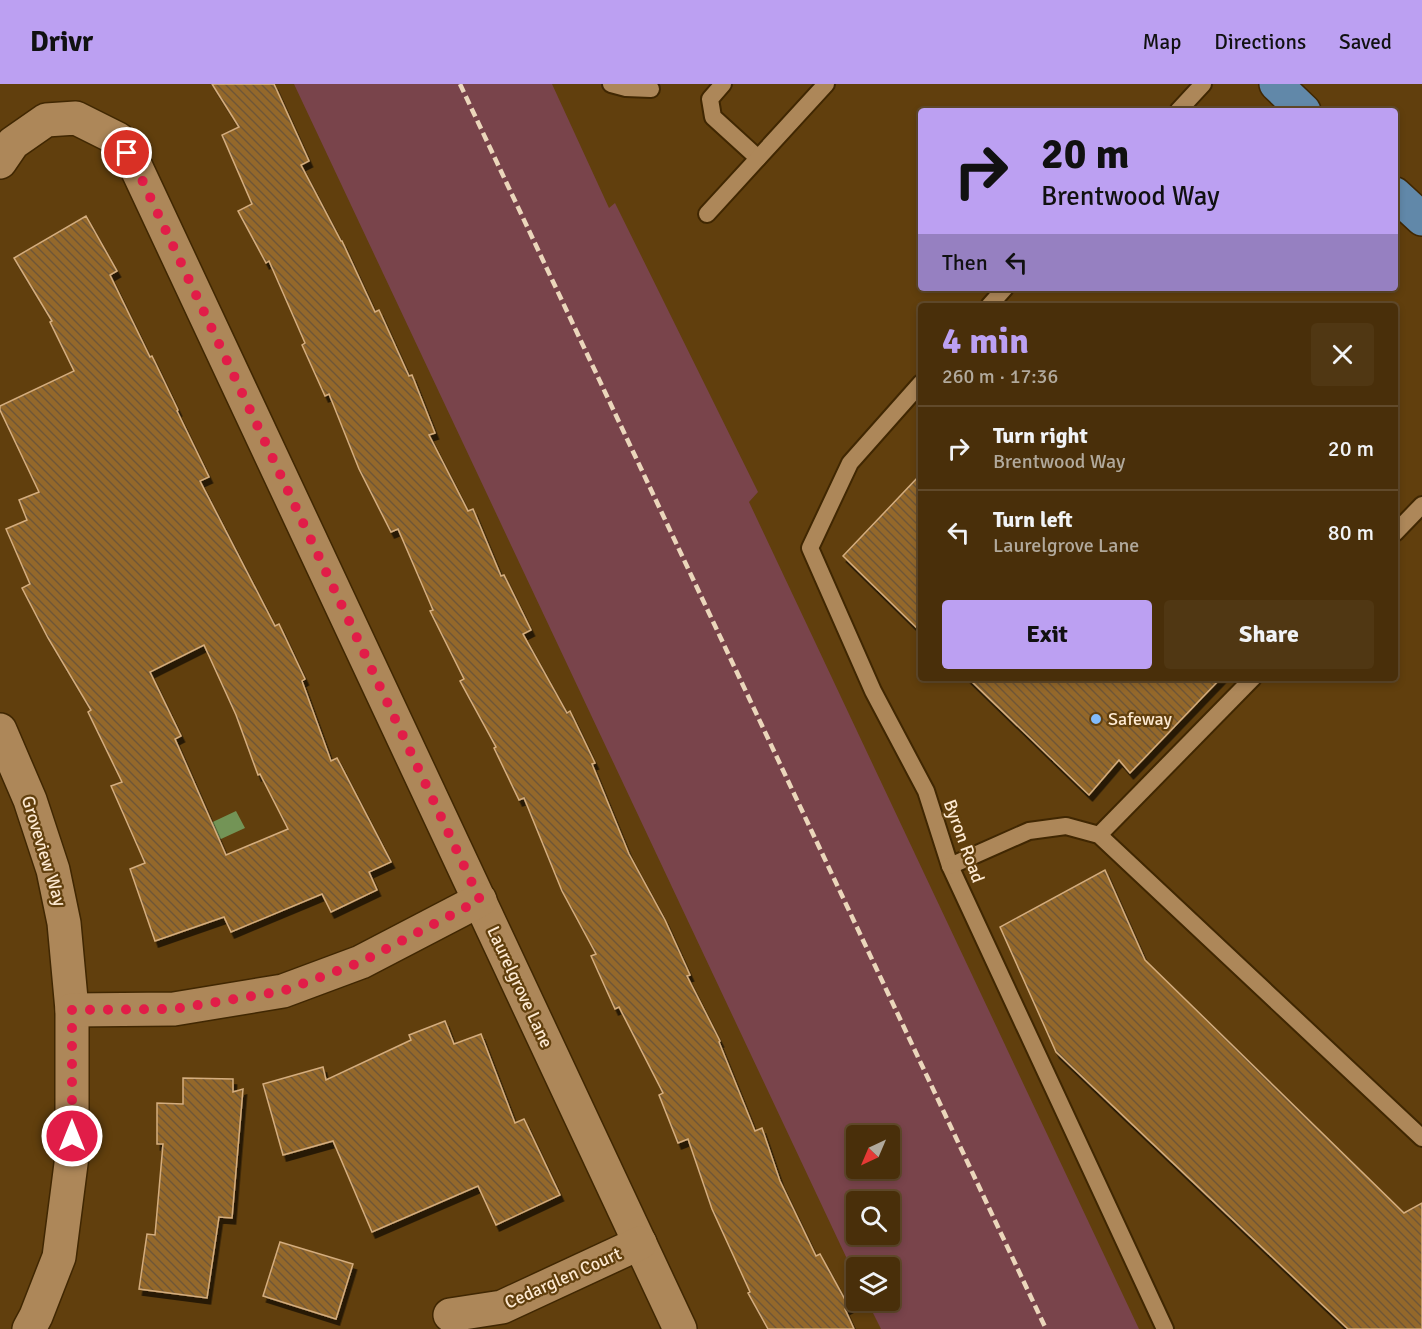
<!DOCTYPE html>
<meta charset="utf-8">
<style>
body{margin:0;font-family:Signika,sans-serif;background:#503713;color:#f1f3f6;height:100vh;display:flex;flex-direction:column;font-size:22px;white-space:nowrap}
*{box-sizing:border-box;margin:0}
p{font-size:20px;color:#b1a99c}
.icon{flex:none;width:33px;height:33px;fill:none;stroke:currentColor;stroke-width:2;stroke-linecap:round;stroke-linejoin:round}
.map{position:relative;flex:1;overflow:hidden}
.details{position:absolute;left:918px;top:219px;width:480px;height:378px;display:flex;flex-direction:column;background:#492f0a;border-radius:6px;box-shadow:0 3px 9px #0003,0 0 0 2px #614a2b}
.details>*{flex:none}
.guide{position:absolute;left:918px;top:24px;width:480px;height:183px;border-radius:6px;box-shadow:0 3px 9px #0003,0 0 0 2px #614a2b;background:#bca0f2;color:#111;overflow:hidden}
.needle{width:39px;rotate:224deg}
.fabs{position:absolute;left:846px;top:1041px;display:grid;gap:12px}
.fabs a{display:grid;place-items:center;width:54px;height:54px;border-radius:6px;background:#492f0a;box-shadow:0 3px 9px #0003,0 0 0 2px #614a2b;font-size:30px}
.pin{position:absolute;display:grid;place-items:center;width:51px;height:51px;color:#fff;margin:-26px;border:3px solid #fff;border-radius:50%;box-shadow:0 2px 6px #0007}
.me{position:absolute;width:66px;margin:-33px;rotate:0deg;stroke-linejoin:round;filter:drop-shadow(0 0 4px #0008)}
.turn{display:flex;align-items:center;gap:21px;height:126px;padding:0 24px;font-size:27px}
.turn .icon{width:78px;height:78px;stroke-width:2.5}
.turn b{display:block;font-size:42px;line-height:51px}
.then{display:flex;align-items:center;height:57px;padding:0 24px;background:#0003;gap:12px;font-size:22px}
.round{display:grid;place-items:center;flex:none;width:63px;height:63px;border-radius:6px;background:#503713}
.headline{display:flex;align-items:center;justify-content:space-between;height:102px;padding:0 24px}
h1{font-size:36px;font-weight:800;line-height:45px;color:#bca0f2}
.action{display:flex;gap:12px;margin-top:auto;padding:12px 24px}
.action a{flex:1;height:69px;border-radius:6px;background:#bca0f2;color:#111;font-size:24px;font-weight:800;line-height:69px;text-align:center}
.action a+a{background:#503713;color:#f1f3f6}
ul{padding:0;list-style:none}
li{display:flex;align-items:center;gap:18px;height:84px;padding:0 24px;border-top:2px solid #614a2b}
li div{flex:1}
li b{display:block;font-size:22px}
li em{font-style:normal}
header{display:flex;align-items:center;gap:36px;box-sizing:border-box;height:84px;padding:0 30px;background:#bca0f2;color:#111}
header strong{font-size:28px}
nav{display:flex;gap:33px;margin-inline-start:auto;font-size:21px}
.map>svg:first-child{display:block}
</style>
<header>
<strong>Drivr</strong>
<nav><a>Map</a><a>Directions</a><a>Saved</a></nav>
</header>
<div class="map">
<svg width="1422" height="1245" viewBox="0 0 1422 1245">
<defs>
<pattern id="building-back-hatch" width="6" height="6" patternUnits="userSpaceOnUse" patternTransform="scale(1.5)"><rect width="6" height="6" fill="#94682c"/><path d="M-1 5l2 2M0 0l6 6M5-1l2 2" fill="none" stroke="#705736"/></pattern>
<filter id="shadow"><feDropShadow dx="3.5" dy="6" stdDeviation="0" flood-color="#0009"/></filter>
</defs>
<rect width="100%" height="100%" fill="#613f0d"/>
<path fill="#79444b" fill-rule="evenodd" d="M294 0H552L609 124 615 119 758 408 749 418 1139 1245H881L867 1217 890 1216V1184H856V1194ZM856 1052H890V1084H856ZM856 1118H890V1150H856Z"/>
<polygon fill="#739456" points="236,727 245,744 221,755 216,753 183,752"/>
<g fill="url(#building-back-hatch)" stroke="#d4ad7e" stroke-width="1.5" fill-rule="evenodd" filter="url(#shadow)">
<polygon points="212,0 274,0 309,77 301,81 341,157 342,157 375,228 379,226 409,292 412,291 435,349 429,351 468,427 473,425 501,492 504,491 531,546 523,550 567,629 570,627 595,679 592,680 629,770 665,836 690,891 687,892 720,957 719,958 755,1047 762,1044 780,1097 816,1172 820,1170 849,1223 845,1225 854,1245 768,1245 748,1209 750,1208 712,1125 688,1055 678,1059 659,1011 663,1009 619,923 615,925 591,872 596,870 562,807 524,714 519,716 494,664 496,663 460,597 464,595 430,527 433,526 398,445 391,448 359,385 329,310 325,312 302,261 305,259 269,177 266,179 238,127 252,120 222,51 239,43"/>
<path d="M86 132 117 187 110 191 150 273 152 272 178 326 177 327 209 393 200 397 275 542 279 540 305 595 302 597 331 677 337 674 391 778 369 788 377 806 331 828 322 810 231 848 224 833 155 857 130 785 145 779 111 702 122 698 88 628 91 626 48 554 22 504 30 500 6 445 27 436 19 416 39 408 0 326V322L74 287 50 238 52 237 14 174ZM204 561 236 631 258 691 260 690 288 745 226 771 175 655 181 652 150 588Z"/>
<polygon points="921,390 921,548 843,472"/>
<polygon points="968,594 1221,594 1130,689 1119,676 1089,711"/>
<polygon points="1105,786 1145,876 1404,1129 1422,1119 1422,1245 1348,1245 1056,968 1000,843"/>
<polygon points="445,937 454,960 481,950 515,1039 524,1035 560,1111 496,1141 478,1102 372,1148 333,1057 283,1071 263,1000 323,983 326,996 411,956 409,951"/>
<polygon points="183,994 233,995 233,1008 243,1005 232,1134 219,1133 207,1214 139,1205 147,1150 155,1151 163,1060 157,1060 157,1019 183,1020"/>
<polygon points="280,1158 353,1180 336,1235 263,1212"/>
</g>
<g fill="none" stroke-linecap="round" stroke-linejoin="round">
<g stroke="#402702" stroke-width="20">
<g id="lane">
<polyline points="611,0 626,4 651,5"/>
<polyline points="723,0 710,15 713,33 758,74"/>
<polyline points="1178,27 1203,0"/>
<polyline points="707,130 826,0"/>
<polyline points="989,222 1005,204"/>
<polyline points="921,299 850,379 810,464 873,607 926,707 950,782 1165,1245"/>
<polyline points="1395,449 1422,421"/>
<polyline points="1099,751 1253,594"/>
<polyline points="950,782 1029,747 1066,742 1099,751 1422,1054"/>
</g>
</g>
<g stroke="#402702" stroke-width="36">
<g id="street">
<polyline points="0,78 13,59 46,36 76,34 118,55 136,83 680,1245"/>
<polyline points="0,646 30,716 53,786 64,839 72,926 72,1072 59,1173 36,1232 29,1245"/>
<polyline points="72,926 174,925 283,907 361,878 480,816"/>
<polyline points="450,1231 502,1223 640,1159"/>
</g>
</g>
<g stroke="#402702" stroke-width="36">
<g id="primary">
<polyline points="1276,0 1304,27"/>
<polyline points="1395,110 1422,135"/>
</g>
</g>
<use href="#lane" stroke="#ad8759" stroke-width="16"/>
<use href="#street" stroke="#ad8759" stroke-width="33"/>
<use href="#primary" stroke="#6188a9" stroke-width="33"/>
<polyline stroke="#ebd6bb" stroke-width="4.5" stroke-dasharray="9 4.5" stroke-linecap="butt" points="460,0 1046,1245"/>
</g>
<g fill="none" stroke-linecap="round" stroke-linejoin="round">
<polyline stroke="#e11d48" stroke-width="10" stroke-dasharray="0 18" points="72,1052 72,926 174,925 283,907 361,878 480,816 136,83 127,69"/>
</g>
<circle fill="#83bcfb" stroke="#613f0d" stroke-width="2" cx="1096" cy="635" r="6"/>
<g text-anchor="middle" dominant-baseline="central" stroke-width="4.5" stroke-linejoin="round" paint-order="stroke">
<g font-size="18" fill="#fde9d1" stroke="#613f0d" text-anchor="start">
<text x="1108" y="635">Safeway</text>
</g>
<g font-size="18" fill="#fde9d1" stroke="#613f0d">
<text transform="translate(964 757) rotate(70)">Byron Road</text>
<text transform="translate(44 767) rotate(73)">Groveview Way</text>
<text transform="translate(520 903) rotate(65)">Laurelgrove Lane</text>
<text transform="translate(563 1194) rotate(-24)">Cedarglen Court</text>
</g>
</g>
</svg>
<div class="fabs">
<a><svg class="needle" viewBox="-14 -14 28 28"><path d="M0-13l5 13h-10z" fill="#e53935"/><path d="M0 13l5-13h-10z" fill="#b1a99c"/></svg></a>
<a><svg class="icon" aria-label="search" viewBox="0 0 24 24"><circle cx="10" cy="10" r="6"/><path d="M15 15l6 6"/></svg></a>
<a><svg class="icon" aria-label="layers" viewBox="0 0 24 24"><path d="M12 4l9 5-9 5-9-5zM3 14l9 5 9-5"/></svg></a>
</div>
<div class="pin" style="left:127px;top:69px;background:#d93025"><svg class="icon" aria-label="arrive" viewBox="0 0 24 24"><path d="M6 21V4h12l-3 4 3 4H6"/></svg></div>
<svg class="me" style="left:72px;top:1052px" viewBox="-20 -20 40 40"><circle r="17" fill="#e11d48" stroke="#fff" stroke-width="3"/><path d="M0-11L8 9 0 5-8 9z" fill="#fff"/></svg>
<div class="guide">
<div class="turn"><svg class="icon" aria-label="right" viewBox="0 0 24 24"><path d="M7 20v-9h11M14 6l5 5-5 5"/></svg><div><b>20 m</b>Brentwood Way</div></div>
<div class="then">Then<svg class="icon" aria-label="left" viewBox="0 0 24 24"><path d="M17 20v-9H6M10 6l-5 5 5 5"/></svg></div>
</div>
<section class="details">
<div class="headline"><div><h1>4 min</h1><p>260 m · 17:36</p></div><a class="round"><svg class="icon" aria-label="close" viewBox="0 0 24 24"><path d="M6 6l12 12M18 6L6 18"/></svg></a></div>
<ul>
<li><svg class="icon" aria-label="right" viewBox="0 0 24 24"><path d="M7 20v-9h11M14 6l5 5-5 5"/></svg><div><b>Turn right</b><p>Brentwood Way</p></div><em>20 m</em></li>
<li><svg class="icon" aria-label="left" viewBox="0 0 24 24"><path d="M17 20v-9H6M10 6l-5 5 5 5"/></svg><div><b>Turn left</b><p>Laurelgrove Lane</p></div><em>80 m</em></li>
</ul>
<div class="action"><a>Exit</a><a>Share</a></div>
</section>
</div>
